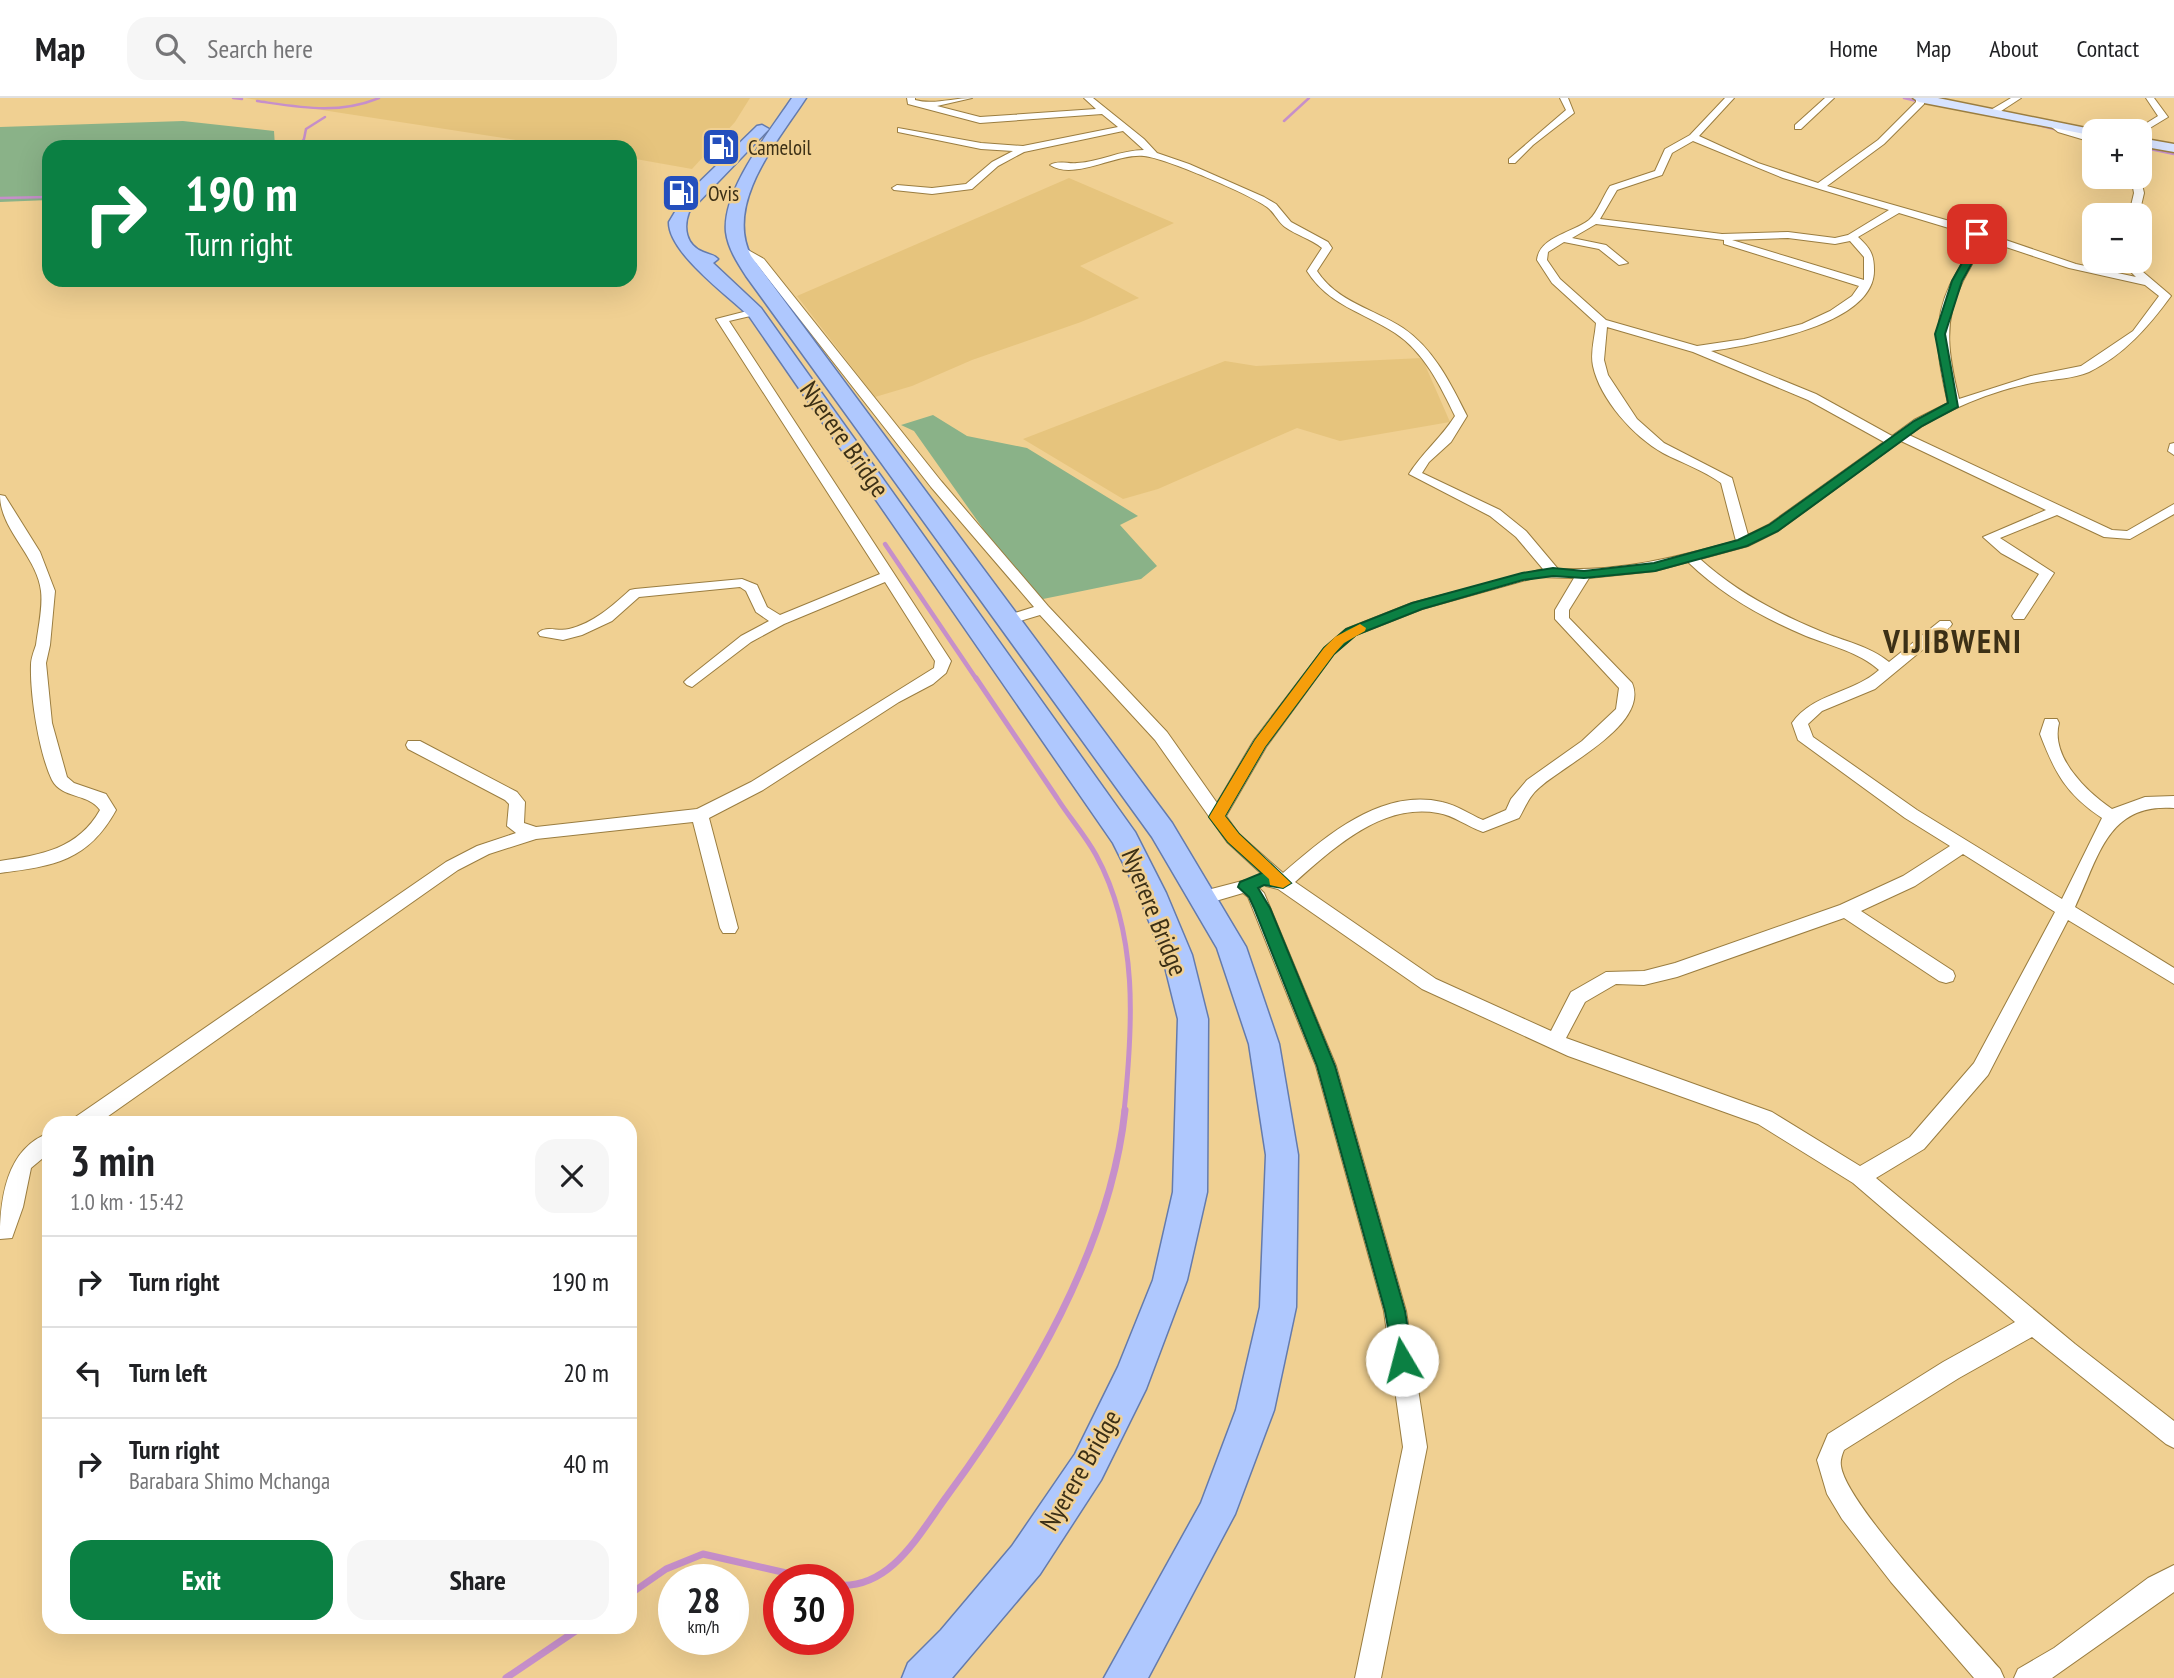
<!DOCTYPE html>
<meta charset="utf-8">
<style>
body{margin:0;font-family:"PT Sans Narrow",sans-serif;background:#f6f6f6;color:#202124;height:100vh;display:flex;flex-direction:column;font-size:26px;white-space:nowrap}
*{box-sizing:border-box;margin:0}
p{font-size:23px;color:#757577}
.icon{flex:none;width:38px;height:38px;fill:none;stroke:currentColor;stroke-width:2;stroke-linecap:round;stroke-linejoin:round}
.map{position:relative;flex:1;overflow:hidden}
.details{position:absolute;left:42px;top:1018px;width:595px;height:518px;display:flex;flex-direction:column;background:#fff;border-radius:21px;box-shadow:0 7px 28px #0002}
.details>*{flex:none}
.hud{position:absolute;left:42px;top:42px;width:595px;height:147px;border-radius:21px;box-shadow:0 7px 28px #0002;background:#0b8043;color:#fff;overflow:hidden}
.controls{position:absolute;left:2082px;top:21px;display:grid;gap:14px}
.controls a{display:grid;place-items:center;width:70px;height:70px;border-radius:14px;background:#fff;box-shadow:0 7px 28px #0002;font-size:35px}
.speed{position:absolute;left:658px;top:1466px;display:flex;gap:14px;font-size:35px;font-weight:700;text-align:center}
.speed>*{display:grid;place-content:center;width:91px;height:91px;border-radius:50%;background:#fff;box-shadow:0 7px 28px #0002;line-height:1}
.speed small{font-size:18px;font-weight:400}
.speed .limit{border:10px solid #d22;background:#fff;color:#111}
.pin{position:absolute;display:grid;place-items:center;width:60px;height:60px;color:#fff;margin:-30px;border-radius:14px;box-shadow:0 4px 10px #0006}
.me{position:absolute;width:77px;margin:-38px;rotate:352deg;stroke-linejoin:round;filter:drop-shadow(0 0 5px #0008)}
.turn{display:flex;align-items:center;gap:24px;height:147px;padding:0 28px;font-size:32px}
.turn .icon{width:91px;height:91px;stroke-width:2.5}
.turn b{display:block;font-size:49px;line-height:60px}
.round{display:grid;place-items:center;flex:none;width:74px;height:74px;border-radius:21px;background:#f6f6f6}
.head{display:flex;align-items:center;justify-content:space-between;height:119px;padding:0 28px}
h1{font-size:42px;font-weight:700;line-height:52px}
.action{display:flex;gap:14px;margin-top:auto;padding:14px 28px}
.action a{flex:1;height:80px;border-radius:21px;background:#0b8043;color:#fff;font-size:28px;font-weight:700;line-height:80px;text-align:center}
.action a+a{background:#f6f6f6;color:#202124}
ul{padding:0;list-style:none}
li{display:flex;align-items:center;gap:21px;height:91px;padding:0 28px;border-top:2px solid #e0e0e0}
li div{flex:1}
li b{display:block;font-size:26px}
li em{font-style:normal}
header{display:flex;align-items:center;gap:42px;box-sizing:border-box;height:98px;padding:0 35px;background:#fff;border-bottom:2px solid #e0e0e0}
header strong{font-size:33px}
nav{display:flex;gap:38px;margin-inline-start:auto;font-size:24px}
.search{width:490px;height:63px;background:#f6f6f6;display:flex;align-items:center;gap:18px;box-sizing:border-box;padding:0 24px;border-radius:21px;color:#757577;font-size:26px}
.map>svg:first-child{display:block}
</style>
<header>
<strong>Map</strong>
<div class="search"><svg class="icon" aria-label="search" viewBox="0 0 24 24"><circle cx="10" cy="10" r="6"/><path d="M15 15l6 6"/></svg>Search here</div>
<nav><a>Home</a><a>Map</a><a>About</a><a>Contact</a></nav>
</header>
<div class="map">
<svg width="2174" height="1580" viewBox="0 0 2174 1580">
<rect width="100%" height="100%" fill="#f0d092"/>
<g fill="#e6c47d">
<polygon points="245,0 750,0 735,24 692,71 630,60 630,49 561,49"/>
<polygon points="1069,80 1174,125 1080,168 1139,200 1081,224 972,262 912,288 875,299 797,198"/>
<polygon points="1422,260 1450,324 1340,343 1297,330 1158,391 1123,401 1023,341 1225,263 1256,268"/>
</g>
<g fill="#8ab288">
<polygon points="183,23 274,33 275,49 49,49 49,102 0,104 0,29"/>
<polygon points="933,317 967,338 1027,350 1138,418 1120,427 1157,468 1141,481 1043,501 1027,493 914,333 901,327"/>
</g>
<g fill="none" stroke-linecap="round" stroke-linejoin="round">
<g stroke="#c68fca" stroke-width="2.5">
<polyline points="233,0 242,1"/>
<polyline points="1904,0 1921,4"/>
<path d="M257 3C299 9 338 17 379 0"/>
<polyline points="1284,23 1309,0"/>
<polyline points="2030,25 2058,32"/>
<polyline points="298,49 304,41 306,31 325,19"/>
<polyline points="2140,49 2174,56"/>
<polyline points="0,100 49,99"/>
</g>
<polyline stroke="#c68fca" stroke-width="4.5" points="885,446 977,582"/>
<path stroke="#c68fca" stroke-width="5" d="M976 580C1003 620 1030 660 1057 700 1069 719 1085 737 1096 757 1139 836 1133 928 1124 1014"/>
<g stroke="#c68fca" stroke-width="7">
<path d="M838 1487C891 1491 919 1436 947 1398 1028 1288 1110 1151 1125 1012"/>
<polyline points="630,1496 666,1471 703,1456 817,1482"/>
<polyline points="506,1580 580,1530"/>
</g>
<g stroke="#9a7d40" stroke-width="2">
<g id="street">
<path d="M907 0H915V2C933 7 953 0 972 0L937 8 980 19 1096 11 1084 0H1093L1144 41 1157 55 1189 66 1264 99 1276 106 1291 124 1328 144 1332 150 1317 173C1337 204 1374 211 1403 230 1434 251 1451 286 1467 318L1451 344 1429 364 1422 375 1500 412 1526 433 1558 471C1623 473 1673 460 1736 443L1721 385C1703 372 1682 365 1663 355 1634 339 1600 301 1593 268 1590 254 1595 239 1596 225L1552 185 1537 162C1539 139 1572 135 1589 122 1598 114 1603 98 1610 88L1655 73 1665 51 1690 37 1725 0H1734L1699 38 1758 65 1818 85 1878 42 1916 4V0H1924V6L1884 46 1827 88 1953 124 2076 166 2136 179 2126 169 2127 163H2137L2136 168 2169 196 2171 198C2149 228 2124 257 2089 274 2073 281 2054 281 2037 284 1994 292 1944 312 1909 337L2112 432 2127 433 2174 406V416L2130 441 2104 439 2057 417 2000 440 2054 475 2024 521H2014L2012 518 2039 476 2001 455 1983 439 2046 412 1901 343 1778 433 1748 448 1700 461C1735 493 1777 515 1820 533 1843 543 1870 548 1889 564L1940 523H1950L1952 526 1950 529 1875 591 1822 613 1808 626 1813 639 1917 712 2062 801 2102 720C2066 696 2055 675 2040 636L2045 621H2057L2059 625C2050 659 2087 694 2112 711L2145 699 2174 698V710C2107 705 2099 759 2075 809L2174 870V886L2068 822 1988 977 1924 1051 1876 1080 2075 1246 2174 1323V1350L2166 1346 2032 1239 1959 1280 1844 1352C1842 1357 1840 1362 1841 1368 1846 1407 1969 1535 2000 1571L2004 1580H1974L1891 1484 1842 1421 1827 1396 1817 1362 1828 1336 1943 1264 2015 1224 1853 1085 1758 1026 1568 958 1422 891 1278 791 1266 788 1263 783 1265 779 1227 744 1155 642 1040 517 1007 527 1002 525 1000 522 1002 519 1034 509 931 389 756 165 732 150 741 148 764 161 941 383 1048 508 1167 634 1217 705 1254 642 1324 550 1346 531 1412 505 1543 471 1516 439 1490 418 1409 376C1422 355 1441 340 1455 318 1440 287 1424 254 1395 235 1363 214 1328 207 1307 173L1322 150C1311 141 1296 137 1285 129 1278 124 1274 114 1267 109 1249 96 1165 60 1144 58 1116 55 1074 83 1050 67 1058 62 1068 66 1077 65 1100 64 1120 52 1144 52L1123 33 1024 54 998 68 972 91 932 96 894 92 892 90 897 87 932 90 966 86 992 64 1013 53 981 51 898 34V30L981 45 1023 48 1118 29 1102 16 980 25 908 6ZM1693 43 1783 80 1889 112 1848 137 1835 140 1788 134 1722 136 1600 121 1617 92 1662 77 1672 55ZM1899 115 1972 137C1970 157 1958 170 1950 187 1931 227 1938 263 1948 305L1914 322 1892 338 1816 296 1711 253C1753 247 1875 227 1874 172 1874 156 1870 150 1858 139ZM1596 126 1724 142V146L1859 188 1852 198 1830 213 1802 226 1744 241 1697 248 1606 222 1560 181 1547 162 1548 154 1564 144 1599 151 1619 167 1628 165 1606 147 1572 140ZM1788 140 1835 146 1850 143 1864 159V182L1732 142ZM1982 141 2069 170 2145 187 2159 198 2133 233 2081 268 2031 278 1959 301C1949 260 1942 224 1962 185 1969 170 1979 158 1982 141ZM1607 229 1693 254 1808 302 1884 344 1768 427 1748 437 1732 380 1664 345 1637 321 1608 277 1604 262ZM1688 464C1722 497 1763 520 1806 538 1831 548 1859 554 1879 572 1854 595 1813 595 1792 625L1798 642 1905 720 1950 748 1903 778 1840 807 1675 865 1644 873 1606 874 1571 894 1551 933 1436 881 1295 784C1334 750 1381 705 1438 715 1453 717 1468 729 1483 734L1519 720C1526 708 1529 698 1540 689 1564 667 1650 626 1632 585L1569 520V512L1589 480 1655 473ZM1537 479 1574 480 1555 512V521L1619 590 1616 611 1582 643 1527 682 1511 701 1506 712 1483 722C1469 716 1457 707 1442 704 1381 690 1326 738 1283 775L1239 736 1226 718 1266 649 1334 556 1356 537 1422 511ZM1963 756 2055 814 1974 965 1910 1039 1860 1068 1772 1014 1566 940 1585 904 1616 886 1644 887 1677 879 1844 820 1939 883 1946 885 1953 883 1955 878 1953 873 1861 813 1915 788Z"/>
<polygon points="1560,0 1568,0 1574,15 1533,47 1515,65 1509,65 1509,61 1566,12"/>
<polygon points="1825,0 1834,0 1801,31 1795,31 1795,27"/>
<polygon points="2011,0 2021,0 1995,17 1989,17 1989,13"/>
<polygon points="2146,0 2154,0 2168,19 2140,36 2140,33 2136,33 2137,31 2158,18"/>
<path d="M2049 23C2054 23 2085 36 2095 39V45L2058 34 2049 27Z"/>
<polygon points="2140,78 2144,95 2140,112 2150,133 2144,145 2140,146 2140,117 2133,117 2130,112 2134,95 2131,79"/>
<path d="M755 211 761 214 759 216 729 223 951 563 946 575 933 586 899 604 763 692 709 720 738 830 735 835H723L720 830 693 724 536 741 489 756 458 772 97 1026H71L74 1020 446 764 477 748 516 735 507 728 509 706 505 702 408 651 406 647 408 643H420L517 694 525 704 524 725 536 729 697 711 751 684 934 570 935 563 885 484 784 526 751 544 692 589 687 587 684 584 687 581 741 538 769 523 756 514 746 493 740 489 639 499 612 523 582 537 563 542 540 538 538 535C546 527 558 534 569 531 594 525 612 508 630 492L635 491 742 481 757 487 767 509 780 517 880 476 716 221Z"/>
<polygon points="2174,345 2174,357 2168,353 2170,346"/>
<path d="M0 397 5 398 40 454 55 493 50 547 46 565 52 625 67 679 74 685 106 696 116 712C88 763 54 768 0 775V763C41 757 78 751 100 712 88 695 62 701 52 682 39 655 30 597 31 567 31 560 34 553 36 547 38 531 43 509 41 493 37 458 0 432 0 397Z"/>
<polygon points="1246,782 1252,783 1264,795 1336,968 1406,1213 1427,1349 1381,1580 1355,1580 1403,1349 1384,1213 1316,968 1248,799 1243,795 1202,807 1196,805 1193,800 1196,795"/>
<path d="M49 1035V1055L31 1070 23 1109 12 1140 0 1141C0 1101 6 1051 49 1035Z"/>
<polygon points="2174,1467 2174,1494 2052,1580 2014,1580 2018,1571 2054,1550 2148,1480"/>
</g>
</g>
<g stroke="#9a7d40" stroke-width="3">
<g id="secondary">
<polygon points="1913,0 1938,0 2101,33 2095,33 2095,38 1919,4"/>
<polygon points="2140,40 2174,46 2174,54 2140,48"/>
</g>
</g>
<g stroke="#647bad" stroke-width="3">
<g id="primary">
<path d="M792 0H806C778 43 724 105 751 158L1172 725 1246 849 1279 946 1298 1057 1296 1209 1274 1312 1235 1416 1148 1580H1104L1201 1405 1236 1312 1260 1209 1266 1057 1249 946 1217 850 1152 739 746 178C737 164 728 150 726 134 722 92 770 33 792 0Z"/>
<path d="M762 27 769 31 689 114C683 130 686 147 703 154 710 157 713 156 718 161L713 165 761 210 1135 734 1166 795 1192 857 1208 921 1207 1094 1187 1182 1146 1291 1101 1382 1040 1476 952 1580H902L908 1565 941 1532 1012 1448 1075 1356 1118 1269 1153 1182 1173 1094 1178 921 1162 857 1138 795 1113 745 749 218C727 197 668 154 669 124L684 99 757 28Z"/>
</g>
</g>
<use href="#street" fill="#fff" fill-rule="evenodd"/>
<use href="#secondary" fill="#d7e3ff" fill-rule="evenodd"/>
<use href="#primary" fill="#afc8fe" fill-rule="evenodd"/>
</g>
<polygon fill="#0b8043" stroke="#07532c" stroke-width="2" points="1973,134 1981,136 1982,147 1962,183 1945,236 1958,309 1922,328 1778,433 1747,448 1655,473 1584,480 1553,478 1523,482 1422,511 1356,537 1334,556 1265,649 1225,718 1239,736 1291,785 1283,790 1264,787 1258,790 1270,810 1335,968 1405,1213 1413,1262 1410,1269 1402,1272 1395,1269 1385,1213 1317,968 1254,810 1249,799 1238,789 1240,784 1262,775 1228,744 1209,719 1255,642 1324,550 1346,531 1412,505 1522,475 1553,470 1584,473 1654,465 1738,442 1769,427 1914,323 1948,305 1935,236 1952,183 1972,147"/>
<polygon fill="#f59e0b" points="1360,526 1366,530 1365,533 1344,545 1334,556 1265,649 1225,718 1239,736 1291,785 1283,790 1270,787 1269,781 1228,744 1209,719 1255,642 1324,550 1335,539"/>
<defs>
<g id="fuel-square" transform="scale(2.0125)"><rect x="-9" y="-9" width="18" height="18" rx="4" fill="#244fbd" stroke="#f0d092"/><path d="M-5.5-6h7V0h2V4h1.3V-2.5L3-4.5l.8-.8L6-3V5H2.5V1h-1V6h-7ZM-4.2-4.7v3.2H.2V-4.7Z" fill="#fff"/></g>
</defs>
<g fill-rule="evenodd">
<use href="#fuel-square" x="721" y="49"/>
<use href="#fuel-square" x="681" y="95"/>
</g>
<g text-anchor="middle" dominant-baseline="central" stroke-width="5" stroke-linejoin="round" paint-order="stroke">
<g font-size="21" fill="#3c3016" stroke="#f0d092" text-anchor="start">
<text x="748" y="49">Cameloil</text>
<text x="708" y="95">Ovis</text>
</g>
<g font-size="26" fill="#3c3016" stroke="#f0d092">
<text transform="translate(845 341) rotate(55)">Nyerere Bridge</text>
<text transform="translate(1155 814) rotate(68)">Nyerere Bridge</text>
<text transform="translate(1080 1372) rotate(-60)">Nyerere Bridge</text>
</g>
<g font-size="33" font-weight="bold" letter-spacing="2" fill="#3c3016" stroke="#f0d092">
<text x="1953" y="542">VIJIBWENI</text>
</g>
</g>
</svg>
<div class="controls">
<a>+</a>
<a>−</a>
</div>
<div class="speed"><div>28<small>km/h</small></div><div class="limit">30</div></div>
<div class="pin" style="left:1977px;top:136px;background:#d93025"><svg class="icon" aria-label="arrive" viewBox="0 0 24 24"><path d="M6 21V4h12l-3 4 3 4H6"/></svg></div>
<svg class="me" style="left:1402px;top:1262px" viewBox="-20 -20 40 40"><circle r="19" fill="#fff"/><path d="M0-13L10 11 0 6-10 11z" fill="#0b8043"/></svg>
<div class="hud">
<div class="turn"><svg class="icon" aria-label="right" viewBox="0 0 24 24"><path d="M7 20v-9h11M14 6l5 5-5 5"/></svg><div><b>190 m</b>Turn right</div></div>
</div>
<section class="details">
<div class="head"><div><h1>3 min</h1><p>1.0 km · 15:42</p></div><a class="round"><svg class="icon" aria-label="close" viewBox="0 0 24 24"><path d="M6 6l12 12M18 6L6 18"/></svg></a></div>
<ul>
<li><svg class="icon" aria-label="right" viewBox="0 0 24 24"><path d="M7 20v-9h11M14 6l5 5-5 5"/></svg><div><b>Turn right</b></div><em>190 m</em></li>
<li><svg class="icon" aria-label="left" viewBox="0 0 24 24"><path d="M17 20v-9H6M10 6l-5 5 5 5"/></svg><div><b>Turn left</b></div><em>20 m</em></li>
<li><svg class="icon" aria-label="right" viewBox="0 0 24 24"><path d="M7 20v-9h11M14 6l5 5-5 5"/></svg><div><b>Turn right</b><p>Barabara Shimo Mchanga</p></div><em>40 m</em></li>
</ul>
<div class="action"><a>Exit</a><a>Share</a></div>
</section>
</div>
